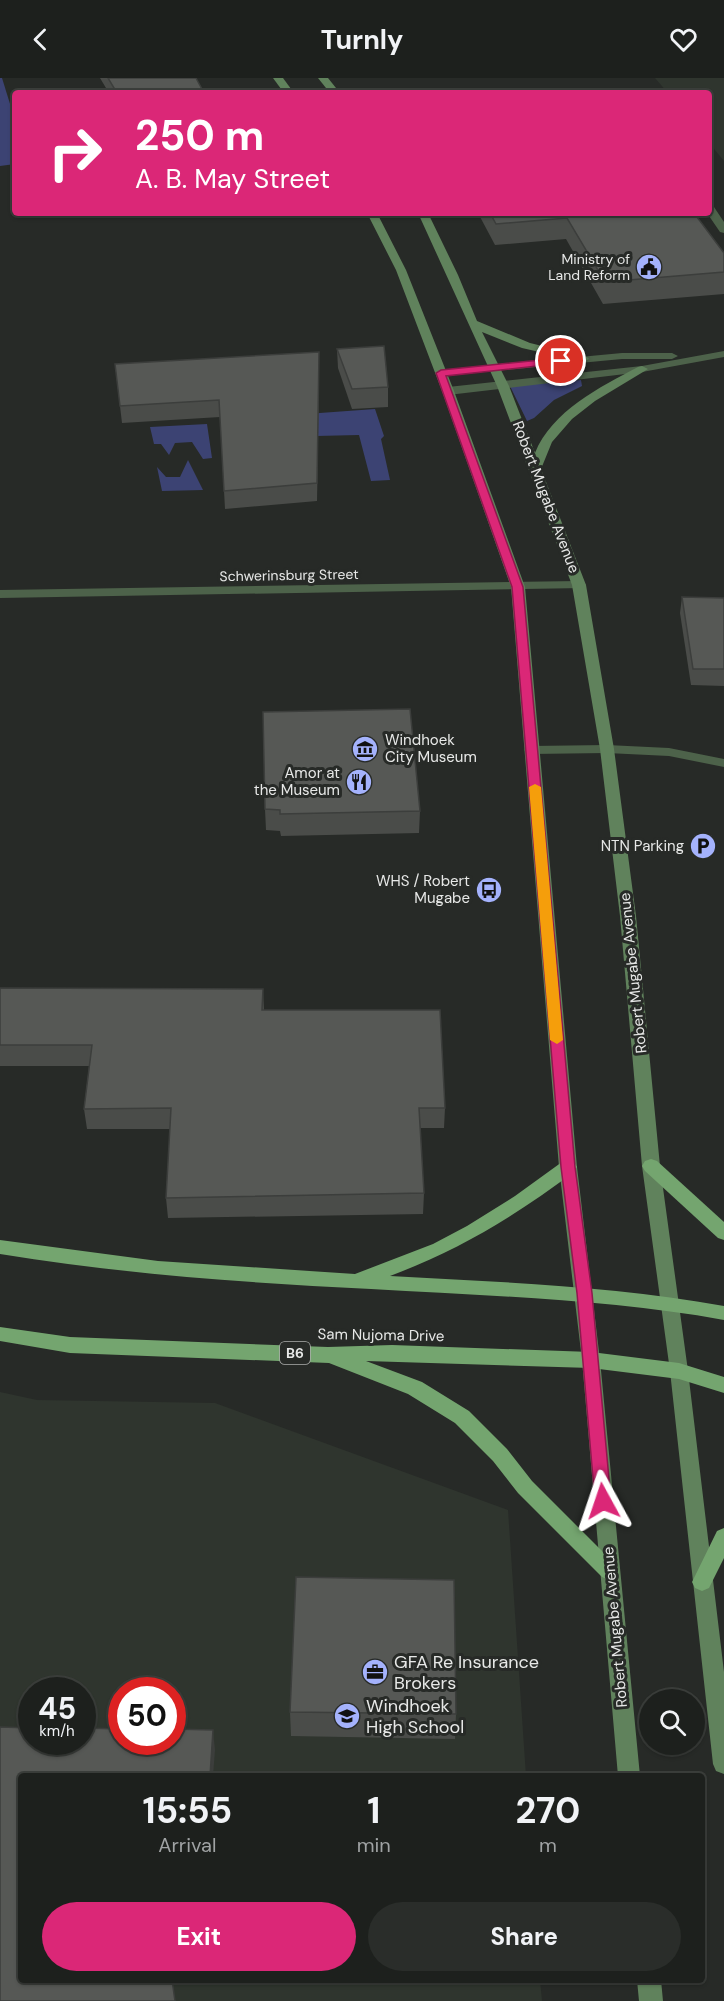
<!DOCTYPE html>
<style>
body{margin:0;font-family:"DM Sans",sans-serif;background:#2a2d2a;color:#f1f3f6;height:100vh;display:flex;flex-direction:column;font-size:22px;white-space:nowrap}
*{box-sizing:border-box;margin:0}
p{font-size:20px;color:#a0a3a4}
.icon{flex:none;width:33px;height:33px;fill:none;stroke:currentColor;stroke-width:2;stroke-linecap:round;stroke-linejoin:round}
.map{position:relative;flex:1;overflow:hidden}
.side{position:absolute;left:18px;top:1695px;width:687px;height:210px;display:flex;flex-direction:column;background:#1d201d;border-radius:6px;box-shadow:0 2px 4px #0004,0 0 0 2px #3b3e3b}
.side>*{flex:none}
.hud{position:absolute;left:12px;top:12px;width:700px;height:126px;border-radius:6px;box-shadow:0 2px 4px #0004,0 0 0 2px #3b3e3b;background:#db2777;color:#fff;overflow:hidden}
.buttons{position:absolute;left:639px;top:1611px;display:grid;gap:12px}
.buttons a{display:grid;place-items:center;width:66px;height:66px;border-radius:50%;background:#1d201d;box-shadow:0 2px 4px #0004,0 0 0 2px #3b3e3b;font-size:30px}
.speed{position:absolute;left:18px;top:1599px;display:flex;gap:12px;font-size:30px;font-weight:700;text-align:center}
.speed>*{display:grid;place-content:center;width:78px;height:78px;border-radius:50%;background:#1d201d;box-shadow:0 2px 4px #0004,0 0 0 2px #3b3e3b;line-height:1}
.speed small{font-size:15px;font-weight:400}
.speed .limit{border:9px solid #d22;background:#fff;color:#111}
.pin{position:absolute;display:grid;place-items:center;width:51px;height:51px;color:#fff;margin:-26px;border:3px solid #fff;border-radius:50%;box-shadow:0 2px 6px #0007}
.me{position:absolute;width:66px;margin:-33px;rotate:355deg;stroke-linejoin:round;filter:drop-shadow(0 0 4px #0008)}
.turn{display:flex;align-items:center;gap:21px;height:126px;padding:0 24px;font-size:27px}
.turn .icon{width:78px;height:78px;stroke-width:2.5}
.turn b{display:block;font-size:42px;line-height:51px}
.eta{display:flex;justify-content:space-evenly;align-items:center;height:102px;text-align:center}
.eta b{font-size:36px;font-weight:700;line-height:42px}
.action{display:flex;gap:12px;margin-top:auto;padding:12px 24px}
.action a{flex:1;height:69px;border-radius:36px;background:#db2777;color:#fff;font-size:24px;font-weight:700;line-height:69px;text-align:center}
.action a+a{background:#2a2d2a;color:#f1f3f6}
header{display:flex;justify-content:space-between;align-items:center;height:78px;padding:0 24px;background:#1d201d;font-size:27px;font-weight:700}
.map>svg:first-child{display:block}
</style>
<header><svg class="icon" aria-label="back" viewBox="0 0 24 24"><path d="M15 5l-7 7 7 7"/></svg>Turnly<svg class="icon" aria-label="heart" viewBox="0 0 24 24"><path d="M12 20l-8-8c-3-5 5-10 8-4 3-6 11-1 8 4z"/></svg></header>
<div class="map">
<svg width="724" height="1923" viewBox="0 0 724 1923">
<rect width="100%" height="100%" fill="#272a27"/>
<g fill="#2f352e" fill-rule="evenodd">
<polygon points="655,0 724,0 724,83 710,66 710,15 668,15"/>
<path d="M0 1314 37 1322 215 1325 508 1432 526 1698H21V1902H540L542 1923H0ZM32 1612H82V1664H32ZM122 1612H172V1664H122Z"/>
</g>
<g fill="#3c4373">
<polygon points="0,0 2,0 15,42 15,86 0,88"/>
<polygon points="581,302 582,308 554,322 534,340 527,343 510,308"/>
<polygon points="375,331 384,358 381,361 390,402 371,403 359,357 316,358 292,337"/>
<polygon points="207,346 212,380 203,381 192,364 175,365 169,377 161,366 154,366 150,349"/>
<polygon points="188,382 203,412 162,413 157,389 166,399 180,399"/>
</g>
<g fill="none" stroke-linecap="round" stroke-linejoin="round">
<g fill="#4d624a" fill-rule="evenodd">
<polygon points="710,128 714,129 724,144 724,155 720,154 707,135 710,135"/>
<polygon points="607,667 669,670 724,681 724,689 669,678 607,675 531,676 524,672 531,668"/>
</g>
<polygon fill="#4d624a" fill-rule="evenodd" points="579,503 584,504 586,507 584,510 0,520 0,512"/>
<g fill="#4d624a" fill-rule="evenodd">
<polygon points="724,273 724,279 642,294 448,317 442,313 448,309 642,288"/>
<polygon points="622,275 672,275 678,278 672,281 622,281 441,298 435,295 441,292"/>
</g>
<g fill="#60825c" fill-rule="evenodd">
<polygon points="273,0 283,0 294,15 284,15"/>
<polygon points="318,0 328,0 340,15 330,15"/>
<polygon points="367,135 377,135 406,192 454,313 525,509 577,1089 600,1282 640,1698 618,1698 582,1282 559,1089 511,509 442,313 396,192"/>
<path d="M418 135H428L458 197 477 243 530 265 587 279 589 281 583 284 522 270 482 254 509 308 535 375C552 333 600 309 638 289L642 288 648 291 595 323 572 341 552 364 541 391 586 507 614 671 636 838 660 1088 688 1293 724 1594V1696L716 1693 713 1686 670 1293 642 1088 620 838 600 671 572 507 497 308Z"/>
<polygon points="637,1902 661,1902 663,1923 639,1923"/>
</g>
<g fill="#74a56f" fill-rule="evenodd">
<polygon points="651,1081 657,1083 724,1144 724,1162 718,1160 645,1093 642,1088 645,1083"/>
<path d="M568 1082 574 1084 577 1089 574 1094C515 1138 459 1172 390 1198 502 1204 613 1208 724 1228V1242C607 1221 489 1218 371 1211 247 1205 123 1196 0 1176V1162L158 1183 355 1196 433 1166 467 1148 515 1118 562 1084Z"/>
<polygon points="0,1249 70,1259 328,1269 392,1267 591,1274 679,1285 724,1299 724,1315 679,1301 591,1290 366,1283 422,1304 469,1333 507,1371 532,1403 616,1487 619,1493 616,1499 609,1502 602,1499 518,1415 493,1383 455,1345 408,1316 329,1285 70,1275 0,1263"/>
<polygon points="724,1450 724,1480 709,1510 702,1513 695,1510 692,1504 695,1498 717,1453"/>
</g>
</g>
<g fill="#4a4c49">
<polygon points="100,0 196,0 204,15 109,15"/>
<polygon points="478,135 694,135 724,175 724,216 603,226 566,161 495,167"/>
<polygon points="337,271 388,309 388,329 352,331 338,290"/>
<polygon points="115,286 319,291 317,423 225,431 220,339 122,345"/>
<polygon points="682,519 724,520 724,608 691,607 680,535"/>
<polygon points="265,731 420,733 419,755 281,758 280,753 266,752"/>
<polygon points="0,910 263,911 264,932 445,1030 444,1050 420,1050 424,1115 423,1136 168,1140 166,1120 170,1051 87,1051 84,1031 89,988 0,988"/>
<polygon points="290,1634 456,1636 455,1661 291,1658"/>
</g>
<g fill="#3c3e3c">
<polygon points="319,274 319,291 317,423 317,405"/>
<polygon points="213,1652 215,1672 213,1698 210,1698"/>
</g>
<g fill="#565855" stroke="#3c3e3c" stroke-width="1.5">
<polygon points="108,0 196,0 204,15 117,15"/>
<polygon points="490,135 694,135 724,175 724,194 605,204 567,140 496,146"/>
<polygon points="384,268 388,309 352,311 337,271"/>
<polygon points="319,274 317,405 224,413 219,322 120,328 115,286"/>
<polygon points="682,519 724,520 724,591 693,591"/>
<polygon points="410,631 420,733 280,736 280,732 265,731 263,634"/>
<polygon points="0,910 263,911 262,932 440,932 445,1030 419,1030 424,1115 166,1120 171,1030 84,1031 92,967 0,967"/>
<polygon points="296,1499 454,1502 456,1636 290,1634"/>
<polygon points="0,1649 32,1650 32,1664 82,1664 82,1650 122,1651 122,1664 172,1664 172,1651 213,1652 210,1698 21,1698 21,1902 172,1902 175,1923 0,1923"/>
</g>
<polygon fill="#db2777" stroke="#8e194d" stroke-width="1.5" points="561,280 564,281 564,285 446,298 523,509 575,1089 592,1215 611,1423 609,1428 603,1430 597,1428 595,1423 577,1215 561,1089 512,509 436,295 441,292"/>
<polygon fill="#f59e0b" points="535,706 541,709 563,962 557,966 550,962 529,709"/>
<defs>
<g id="civic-disc" transform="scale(1.35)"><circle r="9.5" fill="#a4b2fc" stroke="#272a27"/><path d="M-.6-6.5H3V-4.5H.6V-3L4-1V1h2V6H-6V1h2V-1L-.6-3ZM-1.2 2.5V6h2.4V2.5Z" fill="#111"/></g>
<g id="museum-disc" transform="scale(1.35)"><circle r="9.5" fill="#a4b2fc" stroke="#272a27"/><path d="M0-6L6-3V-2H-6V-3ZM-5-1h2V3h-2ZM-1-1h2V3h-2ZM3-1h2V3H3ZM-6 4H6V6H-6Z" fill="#111"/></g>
<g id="restaurant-disc" transform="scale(1.35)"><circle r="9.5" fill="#a4b2fc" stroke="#272a27"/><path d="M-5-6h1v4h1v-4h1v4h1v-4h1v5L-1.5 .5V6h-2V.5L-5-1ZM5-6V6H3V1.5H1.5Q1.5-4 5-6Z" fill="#111"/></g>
<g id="parking-disc" transform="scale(1.35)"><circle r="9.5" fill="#a4b2fc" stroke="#272a27"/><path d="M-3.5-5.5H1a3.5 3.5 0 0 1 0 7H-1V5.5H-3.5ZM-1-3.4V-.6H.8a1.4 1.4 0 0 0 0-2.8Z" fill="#111"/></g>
<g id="bus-disc" transform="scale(1.35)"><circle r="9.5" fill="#a4b2fc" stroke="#272a27"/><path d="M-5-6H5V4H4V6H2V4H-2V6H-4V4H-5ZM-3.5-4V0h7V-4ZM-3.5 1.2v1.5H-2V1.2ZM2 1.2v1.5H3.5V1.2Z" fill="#111"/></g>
<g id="office-disc" transform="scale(1.35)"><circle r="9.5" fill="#a4b2fc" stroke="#272a27"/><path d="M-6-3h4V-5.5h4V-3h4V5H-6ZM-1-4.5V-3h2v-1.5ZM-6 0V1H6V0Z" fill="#111"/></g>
<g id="school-disc" transform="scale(1.35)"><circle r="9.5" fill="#a4b2fc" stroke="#272a27"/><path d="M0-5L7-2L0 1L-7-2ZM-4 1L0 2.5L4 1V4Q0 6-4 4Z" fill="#111"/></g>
</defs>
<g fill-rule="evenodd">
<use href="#civic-disc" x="649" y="189"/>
<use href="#museum-disc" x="365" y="671"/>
<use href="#restaurant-disc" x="359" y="704"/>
<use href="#parking-disc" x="703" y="768"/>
<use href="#bus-disc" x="489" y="812"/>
<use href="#office-disc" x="375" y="1594"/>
<use href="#school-disc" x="347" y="1638"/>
</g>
<g text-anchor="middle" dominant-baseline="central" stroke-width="6" stroke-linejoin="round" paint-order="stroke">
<g font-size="14" fill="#e7e8e7" stroke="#272a27" text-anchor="end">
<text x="630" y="181">Ministry of<tspan x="630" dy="16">Land Reform</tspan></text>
</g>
<g font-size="14" fill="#e7e8e7" stroke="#272a27">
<text transform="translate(289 497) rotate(-1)">Schwerinsburg Street</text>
</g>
<rect fill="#272a27" stroke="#adafad" stroke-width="1.5" x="280" y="1264" width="30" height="22" rx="4.5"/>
<g font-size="14" font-weight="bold" fill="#e7e8e7">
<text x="295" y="1275">B6</text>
</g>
<g font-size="15" fill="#e7e8e7" stroke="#272a27">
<text transform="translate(546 419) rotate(69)">Robert Mugabe Avenue</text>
<text transform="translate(633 895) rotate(-96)">Robert Mugabe Avenue</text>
<text transform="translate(381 1257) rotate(1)">Sam Nujoma Drive</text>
<text transform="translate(615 1549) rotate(-95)">Robert Mugabe Avenue</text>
</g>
<g font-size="15" fill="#e7e8e7" stroke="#272a27" text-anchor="end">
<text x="385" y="662" text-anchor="start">Windhoek<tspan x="385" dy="17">City Museum</tspan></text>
<text x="340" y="695">Amor at<tspan x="340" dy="17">the Museum</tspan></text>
<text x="684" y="768">NTN Parking</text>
<text x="470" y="803">WHS / Robert<tspan x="470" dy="17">Mugabe</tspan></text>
</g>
<g font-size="18" fill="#e7e8e7" stroke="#272a27" text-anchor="start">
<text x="394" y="1584">GFA Re Insurance<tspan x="394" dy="21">Brokers</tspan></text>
<text x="366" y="1628">Windhoek<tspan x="366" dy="21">High School</tspan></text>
</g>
</g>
</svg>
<div class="buttons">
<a><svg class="icon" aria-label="search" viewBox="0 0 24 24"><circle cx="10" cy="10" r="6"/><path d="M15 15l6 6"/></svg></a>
</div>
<div class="speed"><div>45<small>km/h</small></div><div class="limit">50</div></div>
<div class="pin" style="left:561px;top:283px;background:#d93025"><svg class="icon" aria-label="arrive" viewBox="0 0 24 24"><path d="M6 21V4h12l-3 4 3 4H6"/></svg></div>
<svg class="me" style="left:603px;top:1423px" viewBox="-20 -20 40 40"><path d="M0-17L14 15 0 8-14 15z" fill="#db2777" stroke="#fff" stroke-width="4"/></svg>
<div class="hud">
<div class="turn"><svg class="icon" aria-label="right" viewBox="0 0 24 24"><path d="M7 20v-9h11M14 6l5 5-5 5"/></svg><div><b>250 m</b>A. B. May Street</div></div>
</div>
<section class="side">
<div class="eta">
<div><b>15:55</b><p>Arrival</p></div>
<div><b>1</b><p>min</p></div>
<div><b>270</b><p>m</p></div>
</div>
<div class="action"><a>Exit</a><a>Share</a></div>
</section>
</div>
